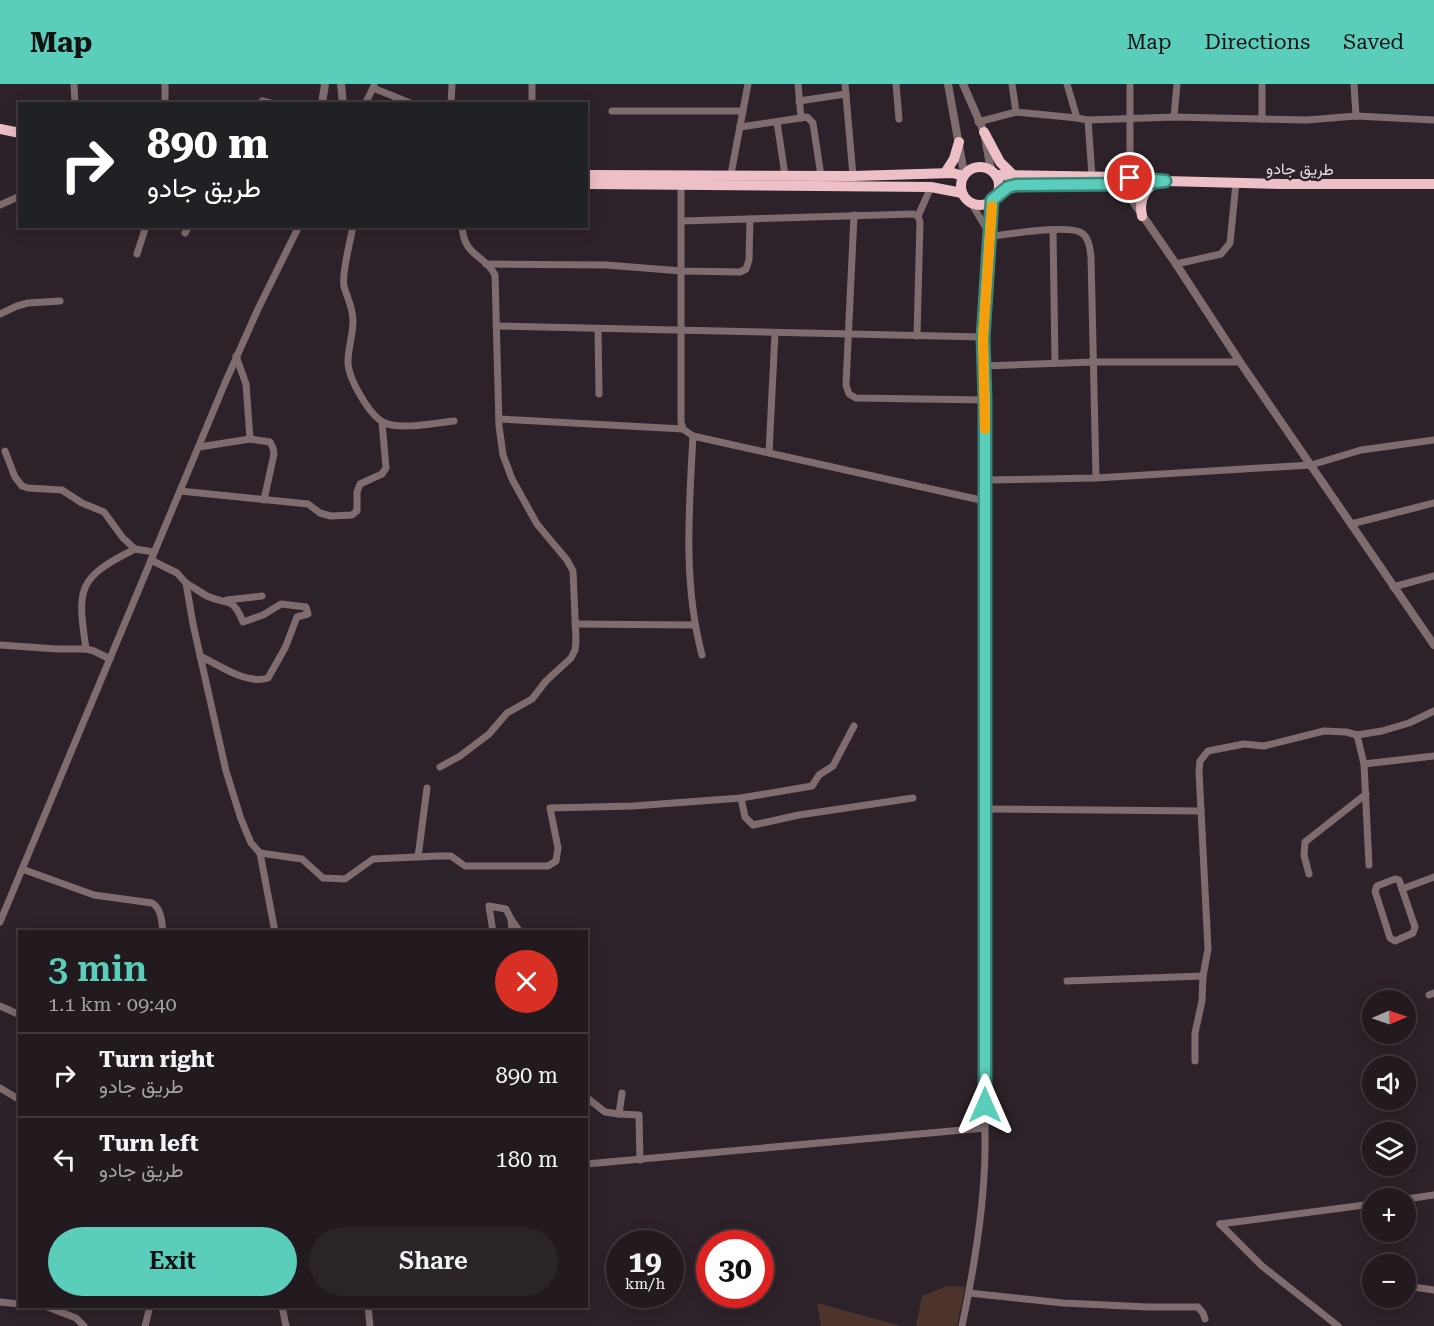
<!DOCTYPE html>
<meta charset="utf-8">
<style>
body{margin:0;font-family:"Roboto Serif",Vazirmatn,serif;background:#2a2328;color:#f1f3f6;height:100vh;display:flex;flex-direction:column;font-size:22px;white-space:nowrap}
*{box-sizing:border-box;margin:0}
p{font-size:20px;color:#a2a1a4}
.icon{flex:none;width:33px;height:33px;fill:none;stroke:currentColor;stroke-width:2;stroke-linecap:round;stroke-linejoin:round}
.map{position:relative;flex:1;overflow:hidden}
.sheet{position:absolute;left:18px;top:846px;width:570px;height:378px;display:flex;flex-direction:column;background:#221a1f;border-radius:0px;box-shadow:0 3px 15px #0003,0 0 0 2px #3f383d}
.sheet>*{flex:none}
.banner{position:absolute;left:18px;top:18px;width:570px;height:126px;border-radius:0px;box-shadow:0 3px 15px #0003,0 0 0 2px #3f383d;background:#202124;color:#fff;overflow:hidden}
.needle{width:39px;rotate:88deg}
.controls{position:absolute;left:1362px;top:906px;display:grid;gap:12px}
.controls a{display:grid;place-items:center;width:54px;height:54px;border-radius:50%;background:#221a1f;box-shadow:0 3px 15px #0003,0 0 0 2px #3f383d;font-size:30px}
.speed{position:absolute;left:606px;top:1146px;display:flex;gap:12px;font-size:30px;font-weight:700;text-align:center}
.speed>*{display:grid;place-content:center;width:78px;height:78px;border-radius:50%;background:#221a1f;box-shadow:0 3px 15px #0003,0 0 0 2px #3f383d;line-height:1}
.speed small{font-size:15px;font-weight:400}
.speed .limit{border:9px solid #d22;background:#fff;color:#111}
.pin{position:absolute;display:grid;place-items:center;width:51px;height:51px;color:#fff;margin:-26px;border:3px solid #fff;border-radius:50%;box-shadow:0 2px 6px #0007}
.me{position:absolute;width:66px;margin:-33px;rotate:0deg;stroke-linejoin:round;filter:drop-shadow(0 0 4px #0008)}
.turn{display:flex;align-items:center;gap:21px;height:126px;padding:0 30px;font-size:27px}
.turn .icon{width:78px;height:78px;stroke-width:2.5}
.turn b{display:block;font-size:42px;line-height:51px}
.round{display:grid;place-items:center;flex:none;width:63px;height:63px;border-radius:32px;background:#2a2328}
.headline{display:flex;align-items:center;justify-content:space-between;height:102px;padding:0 30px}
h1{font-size:36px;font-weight:600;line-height:45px;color:#5bcebb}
.cta{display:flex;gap:12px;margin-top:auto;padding:12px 30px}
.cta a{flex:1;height:69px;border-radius:36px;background:#5bcebb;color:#111;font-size:24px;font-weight:600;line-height:69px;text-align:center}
.cta a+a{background:#2a2328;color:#f1f3f6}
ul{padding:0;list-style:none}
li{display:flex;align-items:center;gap:18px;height:84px;padding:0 30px;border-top:2px solid #3f383d}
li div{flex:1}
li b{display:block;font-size:22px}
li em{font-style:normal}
header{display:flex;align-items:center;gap:36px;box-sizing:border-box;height:84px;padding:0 30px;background:#5bcebb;color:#111}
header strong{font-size:28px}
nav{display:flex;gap:33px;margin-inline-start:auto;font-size:21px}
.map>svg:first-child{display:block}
</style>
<header>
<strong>Map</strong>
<nav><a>Map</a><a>Directions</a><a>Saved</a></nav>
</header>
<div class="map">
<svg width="1434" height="1242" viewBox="0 0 1434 1242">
<rect width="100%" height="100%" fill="#2d2229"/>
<g fill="#4c342b">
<polygon points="947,1202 965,1203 957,1242 916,1242 922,1212"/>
<polygon points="817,1219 901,1242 821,1242"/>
</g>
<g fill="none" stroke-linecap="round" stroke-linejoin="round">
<g stroke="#7f6c6e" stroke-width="7">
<polyline points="74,0 75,20"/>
<polyline points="798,0 801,34"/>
<polyline points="845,0 853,92"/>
<polyline points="896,0 899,35"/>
<polyline points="1012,0 1016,28 1077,34"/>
<polyline points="1067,0 1077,34 1088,36 1174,33 1307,36 1356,32 1434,36"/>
<polyline points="1130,0 1130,94"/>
<polyline points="1354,0 1356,32"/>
<polyline points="373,4 413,20"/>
<polyline points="262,17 276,20"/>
<polyline points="799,17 846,10"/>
<polyline points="165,20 165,0"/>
<polyline points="365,20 374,2"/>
<polyline points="451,20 452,0"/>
<polyline points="532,20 532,0"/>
<polyline points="612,27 743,27"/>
<polyline points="1174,33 1177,0"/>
<polyline points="1262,35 1262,0"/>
<polyline points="1088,36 1092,92"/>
<polyline points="777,38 785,91"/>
<polyline points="978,38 1016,28"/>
<polyline points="740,43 807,33 813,39 821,92"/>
<polyline points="731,90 748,0"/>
<polyline points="681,99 681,338 683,345"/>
<polyline points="971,119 991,152"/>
<polyline points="0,121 20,112"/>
<polyline points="854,131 846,301 849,310 856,314 985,316"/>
<polyline points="682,137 913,130 918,132"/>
<path d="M353 142C351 155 341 191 344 202 347 214 353 223 353 237 353 251 348 264 348 278 348 294 370 333 385 339 401 346 436 339 454 337"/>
<polyline points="1053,146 1055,279"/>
<polyline points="185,149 189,142"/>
<path d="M991 152C1011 150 1064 141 1080 148 1089 152 1090 165 1091 173L1096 394"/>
<polyline points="137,170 146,142"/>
<polyline points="486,180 606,181 682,187 740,188 746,185 749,176 750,135"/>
<polyline points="1176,180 1221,170 1230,159 1236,99"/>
<polyline points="0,230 17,222 28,219 60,217"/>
<polyline points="496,242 983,253"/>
<polyline points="598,245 599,310"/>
<polyline points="917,252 920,138 918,132 931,103"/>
<polyline points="236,272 246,300 250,355"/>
<polyline points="984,282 1094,278 1240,278"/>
<polyline points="499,335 683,345 693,352 985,417"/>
<path d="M693 352C689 425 683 500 702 571"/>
<polyline points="199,363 250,355 270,358 273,364 274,370 264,416"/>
<polyline points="5,367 15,393 22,402 28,404 62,406 82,419 104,428 123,454 135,465 154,468"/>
<polyline points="769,369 775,249"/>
<polyline points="985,396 1096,394 1311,381 1361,366 1434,356"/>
<polyline points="180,407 308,420 320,429 331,432 352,431 357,427 357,408 360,400 382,390 386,384 382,338"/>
<polyline points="1351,440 1434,419"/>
<polyline points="151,476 177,489 186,499 193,540 226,687 241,735 251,759 260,769 275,848"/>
<path d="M186 499C193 503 200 508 207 512 228 522 232 511 243 538L263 531 281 520 306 523 308 530 297 533 285 564 268 594C246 601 219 581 200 572"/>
<polyline points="1393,503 1434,492"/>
<polyline points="227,516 262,512"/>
<polyline points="575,540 694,541"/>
<polyline points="0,561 57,565 86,565 94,567 110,575"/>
<path d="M86 565C77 504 77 494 135 465"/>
<polyline points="1357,651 1364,680 1369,781"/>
<polyline points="1364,680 1434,672"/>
<path d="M440 683 460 672 489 650 507 629 532 615 546 597 571 574 575 566 576 557 573 487 567 476 537 440 512 395 503 371 499 342 495 191C485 170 464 174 462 142"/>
<polyline points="741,714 745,733 753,741 799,731 913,714"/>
<polyline points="985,725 1201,727"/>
<polyline points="260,769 302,775 323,794 345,795 373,775 438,772 451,772 465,782 548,782 556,777 558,764 550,724 633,722 741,714 812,702 819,691 833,682 854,642"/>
<polyline points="418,773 427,704"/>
<path d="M22 785 94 811 152 819C161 824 162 837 163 848"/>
<polyline points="1309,790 1304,771 1305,758 1366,710"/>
<polygon points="1395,795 1399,796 1415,843 1413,849 1395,857 1390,854 1375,807 1377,802"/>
<polyline points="1402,805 1434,793"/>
<polyline points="511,835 520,848"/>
<polyline points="0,838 225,299 258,225 299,142"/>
<polyline points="493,848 489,822 506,825 511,835 512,848"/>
<polyline points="1067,897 1203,892"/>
<polyline points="1429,911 1434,909"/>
<polyline points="0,922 20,931"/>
<polyline points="1195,977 1195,949 1202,917 1203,892 1208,865 1199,687 1200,677 1208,667 1244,660 1264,662 1324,647 1346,648 1357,651 1382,647 1409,639 1434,627"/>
<polyline points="0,1004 20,1016"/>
<polyline points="622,1009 619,1030 639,1031 640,1076"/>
<polyline points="586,1013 605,1028 619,1030"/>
<polyline points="586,1080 985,1044"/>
<polyline points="1406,1115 1434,1111"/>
<polyline points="1220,1140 1262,1182 1338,1242"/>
<polyline points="1220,1140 1372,1120"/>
<polyline points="1406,1202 1434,1206"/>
<polyline points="969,1209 1063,1219 1148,1223 1198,1223 1203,1229 1205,1235"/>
<polyline points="0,1218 20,1220"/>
<polyline points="45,1222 76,1234 84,1242"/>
<polyline points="282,1222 286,1242"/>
<polyline points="368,1222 370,1242"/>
<polyline points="145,1242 150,1222"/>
<path d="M962 1242C974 1185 984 1127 985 1068V316L983 253 992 116"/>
</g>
<g stroke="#7f6c6e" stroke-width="8">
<polyline points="341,0 343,20"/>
<polyline points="948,0 964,89"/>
<polyline points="963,0 984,48 991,86"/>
<polyline points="322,20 325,0"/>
<polyline points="1119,94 1121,100 1176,180 1240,278 1434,561"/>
</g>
<g stroke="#ecc0c6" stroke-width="10">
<polyline points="0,45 20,49"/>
<polyline points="984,48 1000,78 1014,92"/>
<circle cx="980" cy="102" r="19"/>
<polyline points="945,89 954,75 959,58"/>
<polyline points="586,91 853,92 953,89 963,92"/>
<polyline points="996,91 1118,93 1165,97 1281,100 1434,100"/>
<polyline points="586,100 931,103 962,109"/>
<polyline points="994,115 1008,103 1015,101 1120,100"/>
<path d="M1142 132C1139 117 1143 107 1156 98"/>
</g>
</g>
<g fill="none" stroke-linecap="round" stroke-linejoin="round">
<g stroke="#3b867a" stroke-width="15">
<polyline id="route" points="985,1021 985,316 983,254 992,116 1008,103 1016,101 1132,100 1165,97 1130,94"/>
</g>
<use href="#route" stroke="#5bcebb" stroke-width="10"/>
<polyline stroke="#f59e0b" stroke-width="10" points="985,345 983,254 992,122"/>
</g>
<g text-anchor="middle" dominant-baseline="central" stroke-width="5" stroke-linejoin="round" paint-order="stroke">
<g font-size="16" fill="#e3dce1" stroke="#2d2229">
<text transform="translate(1300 85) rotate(1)">طريق جادو</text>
</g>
</g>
</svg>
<div class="controls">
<a><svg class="needle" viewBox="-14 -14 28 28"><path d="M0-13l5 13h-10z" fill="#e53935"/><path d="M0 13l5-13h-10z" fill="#a2a1a4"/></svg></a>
<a><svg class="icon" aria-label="sound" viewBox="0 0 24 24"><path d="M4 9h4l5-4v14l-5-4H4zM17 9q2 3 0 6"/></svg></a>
<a><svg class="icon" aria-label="layers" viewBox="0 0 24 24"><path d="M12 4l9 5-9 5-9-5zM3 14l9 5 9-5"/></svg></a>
<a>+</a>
<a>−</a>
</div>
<div class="speed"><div>19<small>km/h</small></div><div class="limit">30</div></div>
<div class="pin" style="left:1130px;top:94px;background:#d93025"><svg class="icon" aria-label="arrive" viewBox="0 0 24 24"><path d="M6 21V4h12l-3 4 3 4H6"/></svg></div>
<svg class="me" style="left:985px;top:1021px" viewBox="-20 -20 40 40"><path d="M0-17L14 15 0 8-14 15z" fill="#5bcebb" stroke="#fff" stroke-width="4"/></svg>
<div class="banner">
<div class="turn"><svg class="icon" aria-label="right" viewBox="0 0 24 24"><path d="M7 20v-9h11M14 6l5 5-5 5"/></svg><div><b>890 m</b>طريق جادو</div></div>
</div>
<section class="sheet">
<div class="headline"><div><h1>3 min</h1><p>1.1 km · 09:40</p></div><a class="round" style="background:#d93025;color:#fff"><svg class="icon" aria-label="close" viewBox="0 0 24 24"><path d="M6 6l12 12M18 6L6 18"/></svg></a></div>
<ul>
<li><svg class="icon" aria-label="right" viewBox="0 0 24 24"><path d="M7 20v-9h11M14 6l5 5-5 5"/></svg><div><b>Turn right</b><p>طريق جادو</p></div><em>890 m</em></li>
<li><svg class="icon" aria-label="left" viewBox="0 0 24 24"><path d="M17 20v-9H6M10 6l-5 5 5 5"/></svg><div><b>Turn left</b><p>طريق جادو</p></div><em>180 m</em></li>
</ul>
<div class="cta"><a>Exit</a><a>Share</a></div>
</section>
</div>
